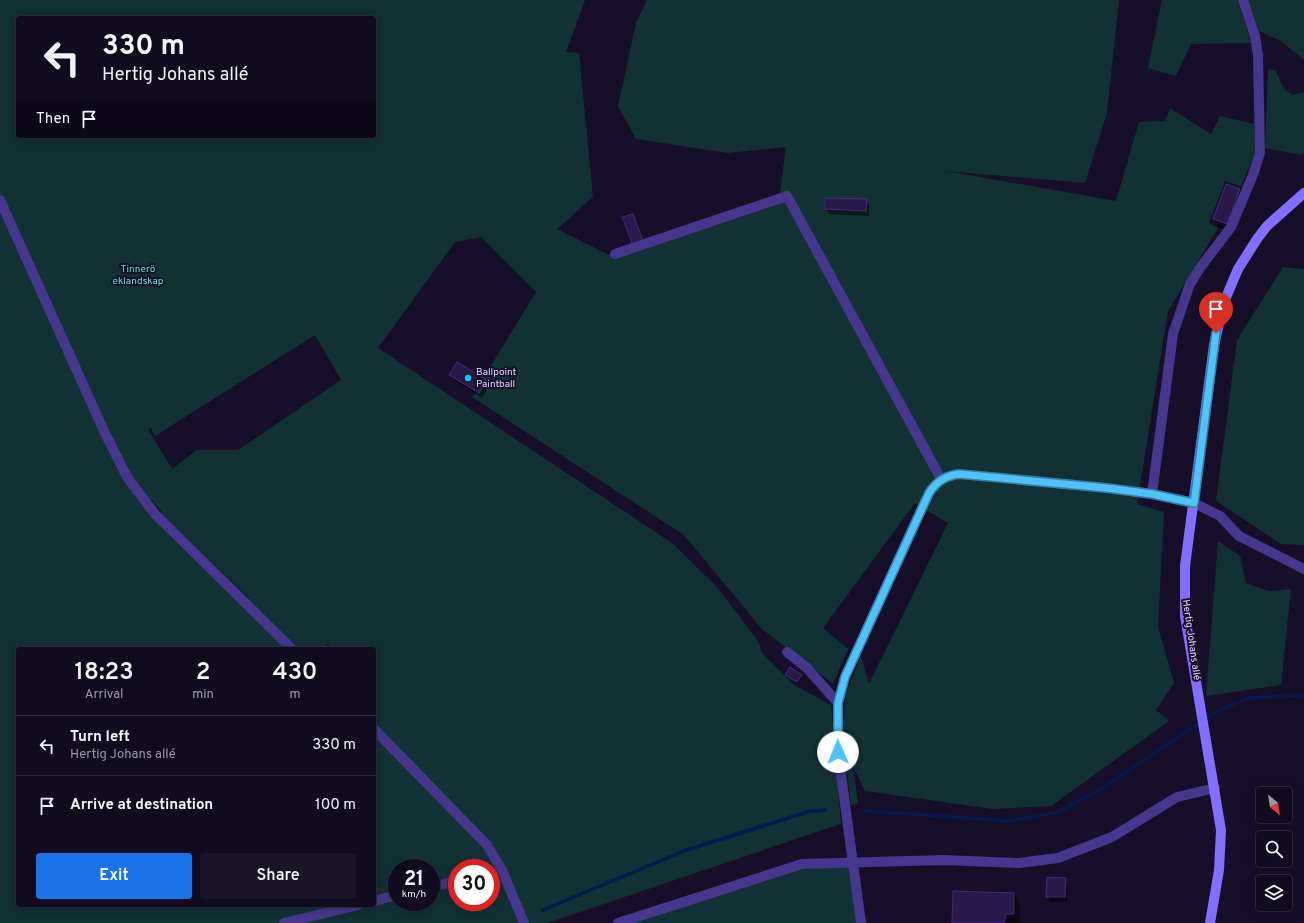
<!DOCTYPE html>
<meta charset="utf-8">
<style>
body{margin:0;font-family:Overpass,sans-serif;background:#1a1429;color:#f1f3f6;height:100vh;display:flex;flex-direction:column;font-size:15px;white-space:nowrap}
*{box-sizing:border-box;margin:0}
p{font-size:13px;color:#9c9ba5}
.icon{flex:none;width:22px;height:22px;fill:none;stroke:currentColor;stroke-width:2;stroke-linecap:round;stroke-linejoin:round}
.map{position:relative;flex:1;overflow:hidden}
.panel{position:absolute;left:16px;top:647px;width:360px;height:260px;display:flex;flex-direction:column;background:#110b20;border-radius:4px;box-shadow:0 2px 10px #0003,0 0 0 1px #302b3e}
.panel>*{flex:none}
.guide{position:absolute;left:16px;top:16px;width:360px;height:122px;border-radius:4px;box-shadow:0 2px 10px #0003,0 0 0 1px #302b3e;background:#110b20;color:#f1f3f6;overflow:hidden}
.needle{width:26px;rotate:150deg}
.buttons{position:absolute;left:1256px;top:787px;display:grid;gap:8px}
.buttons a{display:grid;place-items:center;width:36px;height:36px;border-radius:4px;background:#110b20;box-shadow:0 2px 10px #0003,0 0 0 1px #302b3e;font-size:20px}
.speed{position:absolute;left:388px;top:859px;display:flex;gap:8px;font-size:20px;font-weight:700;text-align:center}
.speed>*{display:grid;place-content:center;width:52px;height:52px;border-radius:50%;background:#110b20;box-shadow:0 2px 10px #0003,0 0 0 1px #302b3e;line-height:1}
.speed small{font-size:10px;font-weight:400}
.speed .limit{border:6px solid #d22;background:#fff;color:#111}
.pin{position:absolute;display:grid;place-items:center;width:34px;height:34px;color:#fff;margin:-41px -17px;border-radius:50% 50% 50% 0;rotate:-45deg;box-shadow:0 0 4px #0007}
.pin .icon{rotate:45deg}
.me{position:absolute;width:44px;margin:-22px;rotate:359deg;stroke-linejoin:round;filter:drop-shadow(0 0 3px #0008)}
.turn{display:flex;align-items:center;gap:14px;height:84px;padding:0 20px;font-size:18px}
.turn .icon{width:52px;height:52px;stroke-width:2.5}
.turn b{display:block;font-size:28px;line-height:34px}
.then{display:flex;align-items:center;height:38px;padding:0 20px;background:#0003;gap:8px;font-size:15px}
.eta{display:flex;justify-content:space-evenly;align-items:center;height:68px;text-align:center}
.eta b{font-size:24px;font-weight:600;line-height:28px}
.button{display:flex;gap:8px;margin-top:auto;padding:8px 20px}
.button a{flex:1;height:46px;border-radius:4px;background:#1a73e8;color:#fff;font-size:16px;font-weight:600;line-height:46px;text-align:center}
.button a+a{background:#1a1429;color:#f1f3f6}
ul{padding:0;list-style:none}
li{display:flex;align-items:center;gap:12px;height:60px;padding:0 20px;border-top:1px solid #302b3e}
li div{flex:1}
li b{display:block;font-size:15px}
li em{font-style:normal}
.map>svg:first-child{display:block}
</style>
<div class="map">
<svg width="1304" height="923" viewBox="0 0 1304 923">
<rect width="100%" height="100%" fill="#170f2a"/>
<g fill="#113134" fill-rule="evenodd">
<path d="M0 0H585L566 52 579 53 593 197 557 229 613 257 779 200 786 147 728 153 636 139 618 106 636 23 647 0H1119L1107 113 1085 183 946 171 1116 201 1139 122 1165 121 1170 108 1211 134 1220 116 1254 124 1255 153 1241 186 1225 181 1209 223 1218 228 1168 311 1137 504 1164 512 1158 627 1174 683 1156 710 1169 721 1051 806 992 809 865 791 853 766 858 803 851 806 842 731 846 694 861 656 869 684 948 523 915 503 823 628 848 649 833 684 762 629 684 535 472 397 536 292 481 237 455 242 378 348 672 543 717 587 758 641 762 653 794 685 831 705 841 824 547 923H0ZM18 18H374V136H18ZM315 335 341 380 238 450H197L172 469 148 429 151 428 155 436ZM151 499 168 520 249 598 243 600 148 503ZM18 649H374V905H18ZM397 868H431V902H397ZM457 868H491V902H457Z"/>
<polygon points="1162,0 1237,0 1252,43 1191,44 1176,76 1148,68"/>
<polygon points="1248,0 1304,0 1304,60 1281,41 1259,31"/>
<polygon points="1268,69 1276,71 1284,89 1293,95 1304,92 1304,153 1301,155 1265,148"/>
<polygon points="1283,267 1304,269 1304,545 1281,544 1216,501 1237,340"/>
<polygon points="1218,541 1240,556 1246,583 1269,591 1291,589 1281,685 1206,696"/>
<polygon points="854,864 865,923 614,923 766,872"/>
</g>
<g fill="#0007">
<polygon points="1239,190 1244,198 1231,232 1218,227 1214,219"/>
<polygon points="826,199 866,200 869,205 869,216 829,214 826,209"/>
<polygon points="450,375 486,381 489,386 482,398 453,380"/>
<polygon points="328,644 332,649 322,649"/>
<polygon points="786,675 801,675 802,678 798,684"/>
<polygon points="1065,879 1068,884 1067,902 1050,902 1047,896"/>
<polygon points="1014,894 1020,905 1020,923 953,923"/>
</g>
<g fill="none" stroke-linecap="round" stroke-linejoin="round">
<g stroke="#08184a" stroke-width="3.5">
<polyline points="866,811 1010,821 1059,812 1109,784 1212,714 1248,698 1304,695"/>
<polyline points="543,910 684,851 807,812 825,810"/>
</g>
</g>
<g fill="#2a1a4c" stroke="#432b79">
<polygon points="1226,184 1240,189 1227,224 1213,219"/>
<polygon points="825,198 867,199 866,211 825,209"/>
<polygon points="633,214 643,241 633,245 622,217"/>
<polygon points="457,362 487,380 479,393 449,375"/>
<polygon points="790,667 802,675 797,682 785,675"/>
<polygon points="1047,877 1066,878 1065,897 1046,897"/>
<polygon points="953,891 1014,893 1014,914 1006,914 1004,923 952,923"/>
</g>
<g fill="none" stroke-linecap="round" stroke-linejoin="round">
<g stroke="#45378b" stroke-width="10">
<polyline points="0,200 104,431 127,477 155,514 292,649"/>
<polyline points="615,254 787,196 941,479"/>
<polyline points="1152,494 1173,334 1190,284 1200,268 1231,227 1253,175 1260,153 1258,55 1255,36 1243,0"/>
<polyline points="787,652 807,668 838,703"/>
<polyline points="374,729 487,845 502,870 524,923"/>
<polyline points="491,872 502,870"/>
<polyline points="431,887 457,881"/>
<polyline points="374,901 397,895"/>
<polyline points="284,923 358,905"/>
<polyline points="618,923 802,864 943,860 1019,863 1058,858 1112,837 1177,797 1215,788"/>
<path d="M861 923 838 752V703L845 677 929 493C937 481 945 476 959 474L1107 488 1152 494 1194 503 1220 516 1239 536 1304 569"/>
</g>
<polyline stroke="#836eff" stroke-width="10" points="1210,923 1219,870 1221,830 1185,616 1185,566 1214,345 1224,302 1238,269 1257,239 1267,226 1304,193"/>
</g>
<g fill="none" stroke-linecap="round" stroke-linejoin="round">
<g stroke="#337fa1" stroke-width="10">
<path id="route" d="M838 752V703L845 677 929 493C937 481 945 476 959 474L1107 488 1152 494 1194 503 1216 333"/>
</g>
<use href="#route" stroke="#4fc3f7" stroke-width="7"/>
</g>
<circle fill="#03c8ff" stroke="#170f2a" stroke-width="1.5" cx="468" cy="378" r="4"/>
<g text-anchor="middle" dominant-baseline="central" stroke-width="4" stroke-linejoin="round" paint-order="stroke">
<g font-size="10" fill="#5ce7d4" stroke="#170f2a">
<text x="138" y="269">Tinnerö<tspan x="138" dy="12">eklandskap</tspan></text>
</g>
<g font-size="10" fill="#e1d7ff" stroke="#170f2a" text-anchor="start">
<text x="476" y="372">Ballpoint<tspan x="476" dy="12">Paintball</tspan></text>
</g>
<g font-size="10" fill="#e1d7ff" stroke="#170f2a">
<text transform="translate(1191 640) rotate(82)">Hertig Johans allé</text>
</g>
</g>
</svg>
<div class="buttons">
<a><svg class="needle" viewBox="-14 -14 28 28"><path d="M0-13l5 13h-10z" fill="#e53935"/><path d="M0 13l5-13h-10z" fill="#9c9ba5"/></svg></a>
<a><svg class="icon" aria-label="search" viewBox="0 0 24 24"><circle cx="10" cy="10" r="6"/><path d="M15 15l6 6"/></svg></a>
<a><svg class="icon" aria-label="layers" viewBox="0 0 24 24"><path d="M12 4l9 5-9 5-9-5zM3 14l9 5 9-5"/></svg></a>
</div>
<div class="speed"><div>21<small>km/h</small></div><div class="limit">30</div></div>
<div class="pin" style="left:1216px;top:333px;background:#d93025"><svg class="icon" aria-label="arrive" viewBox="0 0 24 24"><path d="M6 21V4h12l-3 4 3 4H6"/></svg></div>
<svg class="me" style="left:838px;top:752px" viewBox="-20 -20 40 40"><circle r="19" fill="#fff"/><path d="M0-13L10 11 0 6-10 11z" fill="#4fc3f7"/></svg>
<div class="guide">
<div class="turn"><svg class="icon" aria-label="left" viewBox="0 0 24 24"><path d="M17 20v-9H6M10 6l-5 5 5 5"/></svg><div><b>330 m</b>Hertig Johans allé</div></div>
<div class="then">Then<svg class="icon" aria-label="arrive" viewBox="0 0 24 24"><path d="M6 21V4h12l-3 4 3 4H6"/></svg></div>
</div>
<section class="panel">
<div class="eta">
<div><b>18:23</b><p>Arrival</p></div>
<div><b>2</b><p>min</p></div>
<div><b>430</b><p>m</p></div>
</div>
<ul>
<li><svg class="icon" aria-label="left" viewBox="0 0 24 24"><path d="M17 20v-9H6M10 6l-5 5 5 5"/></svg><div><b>Turn left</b><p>Hertig Johans allé</p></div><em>330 m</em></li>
<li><svg class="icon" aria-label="arrive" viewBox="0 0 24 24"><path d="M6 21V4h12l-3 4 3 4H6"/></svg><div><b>Arrive at destination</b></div><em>100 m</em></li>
</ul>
<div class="button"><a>Exit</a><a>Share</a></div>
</section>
</div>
